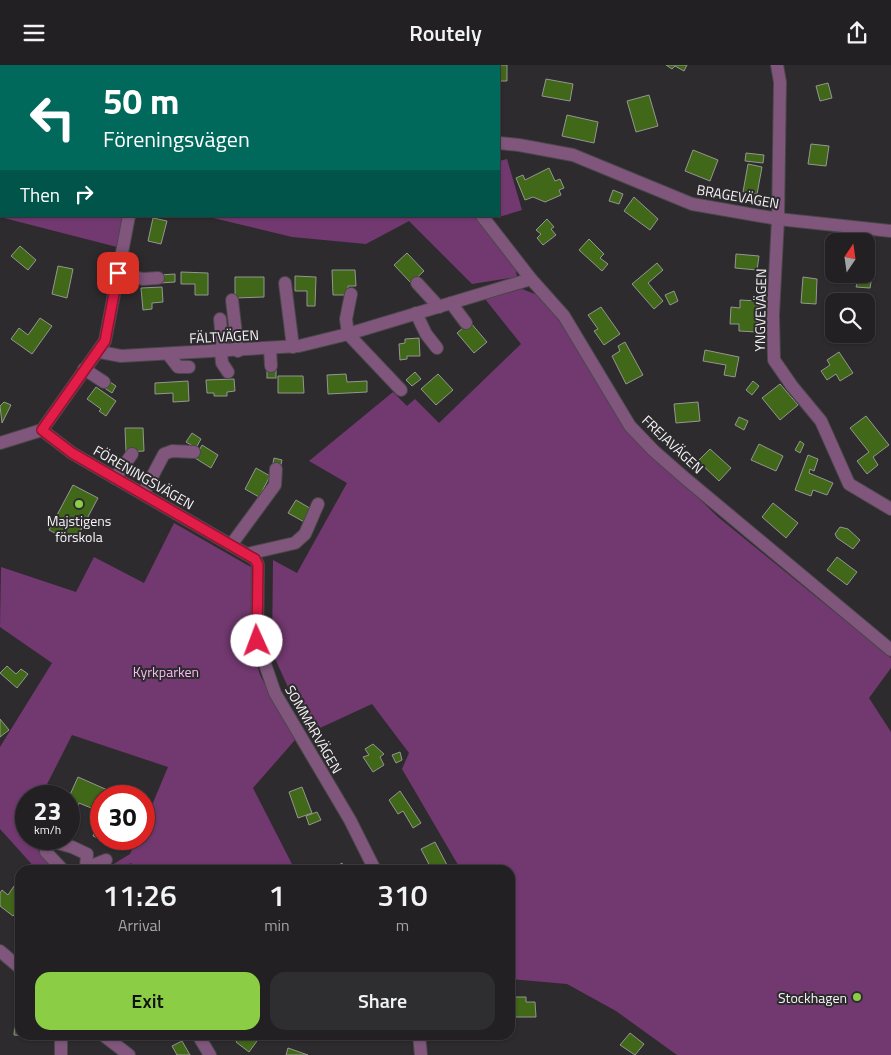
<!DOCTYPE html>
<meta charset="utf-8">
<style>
body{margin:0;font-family:"Titillium Web",sans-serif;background:#2e2d2f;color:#f1f3f6;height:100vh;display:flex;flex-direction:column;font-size:19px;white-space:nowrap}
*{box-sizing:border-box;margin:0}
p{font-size:16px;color:#a2a3a5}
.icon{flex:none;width:28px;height:28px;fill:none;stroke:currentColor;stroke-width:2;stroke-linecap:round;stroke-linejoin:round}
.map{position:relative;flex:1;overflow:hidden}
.side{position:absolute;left:15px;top:800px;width:500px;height:175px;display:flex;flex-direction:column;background:#222022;border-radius:15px;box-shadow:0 1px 4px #0004,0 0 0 1px #3f3e40}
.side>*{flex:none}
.guide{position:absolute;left:0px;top:0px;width:500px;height:152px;box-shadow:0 1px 4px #0004,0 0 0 1px #3f3e40;background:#00695c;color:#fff;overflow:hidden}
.needle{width:32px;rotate:13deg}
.tools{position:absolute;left:825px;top:168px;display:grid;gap:10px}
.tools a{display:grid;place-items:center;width:50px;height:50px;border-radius:10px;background:#222022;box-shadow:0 1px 4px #0004,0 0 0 1px #3f3e40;font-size:25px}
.speed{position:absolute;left:15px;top:720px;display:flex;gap:10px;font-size:25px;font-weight:700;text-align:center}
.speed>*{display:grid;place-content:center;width:65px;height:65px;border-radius:50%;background:#222022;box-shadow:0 1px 4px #0004,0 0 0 1px #3f3e40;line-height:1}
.speed small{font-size:12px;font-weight:400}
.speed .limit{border:8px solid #d22;background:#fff;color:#111}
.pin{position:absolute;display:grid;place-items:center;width:42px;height:42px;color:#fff;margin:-21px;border-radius:10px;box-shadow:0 2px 8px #0006}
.me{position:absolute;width:55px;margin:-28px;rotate:358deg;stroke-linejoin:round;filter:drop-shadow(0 0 4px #0008)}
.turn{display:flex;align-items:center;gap:18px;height:105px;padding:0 20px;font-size:22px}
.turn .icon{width:65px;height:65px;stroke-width:2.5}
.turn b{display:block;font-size:35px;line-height:42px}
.then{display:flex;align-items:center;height:48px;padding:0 20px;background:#0003;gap:10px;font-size:19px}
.eta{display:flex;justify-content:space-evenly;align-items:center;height:85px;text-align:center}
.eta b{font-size:30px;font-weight:600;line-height:35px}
.action{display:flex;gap:10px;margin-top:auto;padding:10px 20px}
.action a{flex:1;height:58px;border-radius:15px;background:#8bce46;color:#111;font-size:20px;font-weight:600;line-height:58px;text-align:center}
.action a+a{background:#2e2d2f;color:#f1f3f6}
header{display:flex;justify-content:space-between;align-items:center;height:65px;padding:0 20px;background:#222022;font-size:22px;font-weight:600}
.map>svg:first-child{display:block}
</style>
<header><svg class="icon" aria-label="menu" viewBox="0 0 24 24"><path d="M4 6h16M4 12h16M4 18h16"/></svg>Routely<svg class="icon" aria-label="share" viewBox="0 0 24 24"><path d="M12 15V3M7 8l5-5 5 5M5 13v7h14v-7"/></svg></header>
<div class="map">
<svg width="891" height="990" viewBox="0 0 891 990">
<rect width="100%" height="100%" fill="#2e2b2e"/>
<g fill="#723970">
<polygon points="0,0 350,0 351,1 1,1 1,151 124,151 117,182 0,152"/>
<polygon points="507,94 522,145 499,152 499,96"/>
<polygon points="205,151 475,151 515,200 517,212 472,219 409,156 366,179 292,172"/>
<polygon points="522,224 540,231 558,254 630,367 718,452 891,593 891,603 869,633 891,667 891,990 677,990 616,946 567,919 510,914 510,805 461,805 402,704 409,688 372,639 309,668 272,587 273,495 297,508 347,418 309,396 393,327 407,341 415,334 439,358 521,279 485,234"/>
<polygon points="174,458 256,505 249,570 260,610 295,675 253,723 295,805 137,805 131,798 117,805 95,805 112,800 130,789 137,774 144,774 144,759 168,702 72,670 41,731 26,731 26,774 31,774 31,777 56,805 37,805 0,764 0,682 52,598 0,562 1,502 76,527 94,492 144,518"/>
</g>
<g fill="#416718" stroke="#949693">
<polygon points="482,0 507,0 507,16 499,16 499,1"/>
<polygon points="666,0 687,0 684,6 675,1 672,4"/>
<polygon points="546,14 573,19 570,36 542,31"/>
<polygon points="828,18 832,33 820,36 816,21"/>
<polygon points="649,30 658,61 636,67 627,36"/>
<polygon points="567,50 598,57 594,78 562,71"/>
<polygon points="811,79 829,81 826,101 808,99"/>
<polygon points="693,85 718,95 710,116 685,106"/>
<polygon points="746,88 764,90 763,98 745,96"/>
<polygon points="748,99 762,102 757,129 743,127"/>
<polygon points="549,103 555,116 560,114 564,123 559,125 561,130 545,137 533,132 525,135 516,113 523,110 525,115"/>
<polygon points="613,125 623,129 619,139 609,136"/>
<polygon points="634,132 658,154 650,165 624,146"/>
<polygon points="153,153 167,156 161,179 148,176"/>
<polygon points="547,154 554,162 551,164 556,170 543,180 537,173 541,169 536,165"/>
<polygon points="589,174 604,189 600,193 608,199 602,206 579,185"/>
<polygon points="20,181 36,195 28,205 11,191"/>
<polygon points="407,188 424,206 411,218 394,200"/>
<polygon points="736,189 759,191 757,205 735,203"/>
<polygon points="657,198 663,205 648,218 663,236 654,244 632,219"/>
<polygon points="866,198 874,199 870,223 856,222 860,209 866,209"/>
<polygon points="58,201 73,204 67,233 52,229"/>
<polygon points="332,205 355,205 356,221 348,221 348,230 333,230"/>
<polygon points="181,207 208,208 208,230 195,230 195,219 181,219"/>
<polygon points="175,209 175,217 160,218 159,210"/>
<polygon points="295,211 316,212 315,241 307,241 307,226 295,226"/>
<polygon points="235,212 264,212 264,232 235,233"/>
<polygon points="803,212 817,214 816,239 801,238"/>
<polygon points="162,222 163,237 152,238 152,244 143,245 141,223"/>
<polygon points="674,226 678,236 670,240 665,230"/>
<polygon points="740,235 758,236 757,267 739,266 739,259 730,259 731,242 740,243"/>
<polygon points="601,242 620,269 604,280 594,266 598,264 588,250"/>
<polygon points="40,253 52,261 32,289 11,274 19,263 28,270"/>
<polygon points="470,257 487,277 474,288 457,268"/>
<polygon points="419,273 420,291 407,291 407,294 400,295 399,279 405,278 405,274"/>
<polygon points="625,277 643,310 626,319 612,291 620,286 618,281"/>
<polygon points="705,285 739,292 735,312 724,310 726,300 703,296"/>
<polygon points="839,287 853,308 840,316 836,309 827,315 821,306 830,300 827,295"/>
<rect x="267" y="302" width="9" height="11"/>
<polygon points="415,307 421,314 412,321 406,315"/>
<polygon points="346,309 347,317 367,316 367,327 328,329 327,310"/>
<polygon points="438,309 453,325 436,340 421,324"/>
<polygon points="278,311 303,311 304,328 278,328"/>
<polygon points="234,314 235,326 227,327 227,331 214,331 214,328 207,328 206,315"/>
<polygon points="107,315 116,321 112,328 103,322"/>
<polygon points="188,316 189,336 173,337 173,328 155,329 155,318"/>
<polygon points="753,316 759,321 752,330 746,325"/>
<polygon points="780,319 798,340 780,355 762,333"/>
<polygon points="96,322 116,336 106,351 99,346 101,344 87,334"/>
<polygon points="4,337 11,340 2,358 0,341"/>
<polygon points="698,337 700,356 676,358 674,339"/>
<polygon points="866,351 889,380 873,392 878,400 867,409 857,396 869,387 850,363"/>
<polygon points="739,352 748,356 744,365 735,360"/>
<polygon points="125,363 143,363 144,386 126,387"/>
<polygon points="192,368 201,374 196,383 186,377"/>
<polygon points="800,376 804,379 800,388 795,385"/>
<polygon points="759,379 783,391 776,406 751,395"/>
<polygon points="202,380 218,390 211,403 195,393"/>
<polygon points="710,384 731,403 719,416 698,396"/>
<polygon points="808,390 818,394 814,406 810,404 809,408 833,418 827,430 813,425 811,431 795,425"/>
<polygon points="274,393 282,395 280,404 272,403"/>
<polygon points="256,403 270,411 259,432 245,424"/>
<polygon points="73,420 98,433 74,478 49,465"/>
<polygon points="296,435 313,445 306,458 288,448"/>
<polygon points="773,438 798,458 786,473 762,452"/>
<polygon points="840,462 848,464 860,475 853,484 837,473 835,469"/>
<polygon points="837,492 857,507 847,520 827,505"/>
<polygon points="7,601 16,609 21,604 28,609 17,623 0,608"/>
<polygon points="0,654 9,665 0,672"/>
<polygon points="373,679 384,689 380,692 384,700 373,707 363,692 369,690 365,684"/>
<polygon points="400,687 402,695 396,698 392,690"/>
<polygon points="78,712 121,731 101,731 101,747 79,738 69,760 69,732"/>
<polygon points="302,722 312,748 298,753 289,727"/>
<polygon points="400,726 421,758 413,763 403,746 398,749 389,735"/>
<polygon points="317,747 321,755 309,760 306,751"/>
<polygon points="101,753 101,774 111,774 109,778 93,771"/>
<polygon points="435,777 447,800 437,805 432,805 421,784"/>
<polygon points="342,798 346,805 331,805"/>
<polygon points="14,821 20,826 20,831 15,837 20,842 13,851 0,841 0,828 2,825 8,830"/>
<polygon points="514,932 526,932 526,937 535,937 536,952 510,952 510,937 514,937"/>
<polygon points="15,957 20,957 20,970 32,971 14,970"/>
<polygon points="630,968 644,979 635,990 620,980"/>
<polygon points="241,970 250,970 257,976 249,987 236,977"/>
<polygon points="182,976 190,990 177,990 172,981"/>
<polygon points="288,983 308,990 286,990"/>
</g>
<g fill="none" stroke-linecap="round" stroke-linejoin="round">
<g stroke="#4a474a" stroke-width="14">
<g id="minor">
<polyline points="360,0 361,1"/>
<polyline points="777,0 780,17 778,154 773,250 774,295 792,321 821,356 849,419 891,444"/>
<polyline points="499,78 519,80 573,90 692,139 778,154 891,166"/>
<polyline points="482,151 531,214 564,251 630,361 654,386 686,414 891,585"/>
<polyline points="118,208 143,214 158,213"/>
<polyline points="285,218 293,282"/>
<polyline points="417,218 439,242"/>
<polyline points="351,229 346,254 348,269 531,214"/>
<polyline points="232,235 238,286"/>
<polyline points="451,238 466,258"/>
<polyline points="416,248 426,269 437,283"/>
<polyline points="220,254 223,286"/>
<polyline points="270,284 271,301"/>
<polyline points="100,287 121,291 299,281 348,269 401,325"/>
<polyline points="221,287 222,298 228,307"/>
<polyline points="168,289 178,302 189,302"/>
<polyline points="84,304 104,317"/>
<polyline points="42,365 72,388 255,494 258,500 257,576 275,628 350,755 375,805"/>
<polyline points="42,365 105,276 129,151"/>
<polyline points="0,378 42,365"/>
<polyline points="115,413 132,389"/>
<polyline points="143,429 164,389 172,386 194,387"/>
<polyline points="231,480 275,420 276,404"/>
<polyline points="247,489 295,478 305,469 318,439"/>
<polyline points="86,803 106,795"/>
<polyline points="63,805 46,787 47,775 72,782 87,789 86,803 83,805"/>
<polyline points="0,886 20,903"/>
<polyline points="103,970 129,990"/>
<polyline points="198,970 210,990"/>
<polyline points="419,970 421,990"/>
<polyline points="61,990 61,970"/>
</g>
</g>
<use href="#minor" stroke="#80567d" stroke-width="12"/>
</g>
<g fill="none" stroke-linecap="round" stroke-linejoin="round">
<g stroke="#92132f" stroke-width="12">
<polyline id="route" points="118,208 105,276 42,365 72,388 255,494 258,500 257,576"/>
</g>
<use href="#route" stroke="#e11d48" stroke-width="9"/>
</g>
<g fill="#8bce46" stroke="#2e2b2e" stroke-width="2">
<circle cx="79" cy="439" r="5"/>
<circle cx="857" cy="932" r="5"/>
</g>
<g text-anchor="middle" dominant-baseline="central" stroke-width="4" stroke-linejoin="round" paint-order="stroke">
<g font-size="14" fill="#f5f3f5" stroke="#2e2b2e">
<text transform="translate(738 131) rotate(10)">BRAGEVÄGEN</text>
<text transform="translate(760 245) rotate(-89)">YNGVEVÄGEN</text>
<text transform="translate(224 271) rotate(-3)">FÄLTVÄGEN</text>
<text transform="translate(673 379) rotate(43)">FREJAVÄGEN</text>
<text transform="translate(144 412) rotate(30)">FÖRENINGSVÄGEN</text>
<text transform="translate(314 664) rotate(60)">SOMMARVÄGEN</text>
</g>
<g font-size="14" fill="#f5f3f5" stroke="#2e2b2e">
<text x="79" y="455">Majstigens<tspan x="79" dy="16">förskola</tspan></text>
<text x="847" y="932" text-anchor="end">Stockhagen</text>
</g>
<g font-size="14" fill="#fcb7f8" stroke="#2e2b2e">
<text x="166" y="606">Kyrkparken</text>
</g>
</g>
</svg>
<div class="tools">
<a><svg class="needle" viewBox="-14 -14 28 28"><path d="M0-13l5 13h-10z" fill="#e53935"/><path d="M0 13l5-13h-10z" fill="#a2a3a5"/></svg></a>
<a><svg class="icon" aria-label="search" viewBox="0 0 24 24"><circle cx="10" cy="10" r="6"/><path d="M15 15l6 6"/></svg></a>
</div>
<div class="speed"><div>23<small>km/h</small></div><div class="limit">30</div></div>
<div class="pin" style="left:118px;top:208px;background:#d93025"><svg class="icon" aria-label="arrive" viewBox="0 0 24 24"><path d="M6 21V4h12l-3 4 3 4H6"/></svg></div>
<svg class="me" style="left:257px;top:576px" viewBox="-20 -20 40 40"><circle r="19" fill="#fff"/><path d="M0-13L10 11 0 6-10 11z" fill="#e11d48"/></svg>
<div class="guide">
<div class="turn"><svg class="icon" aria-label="left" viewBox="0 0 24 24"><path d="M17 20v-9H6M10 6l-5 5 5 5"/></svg><div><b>50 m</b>Föreningsvägen</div></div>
<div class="then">Then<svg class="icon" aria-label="right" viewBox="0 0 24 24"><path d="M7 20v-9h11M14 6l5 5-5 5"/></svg></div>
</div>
<section class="side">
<div class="eta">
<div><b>11:26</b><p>Arrival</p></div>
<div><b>1</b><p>min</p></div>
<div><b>310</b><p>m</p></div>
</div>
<div class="action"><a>Exit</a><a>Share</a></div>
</section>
</div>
